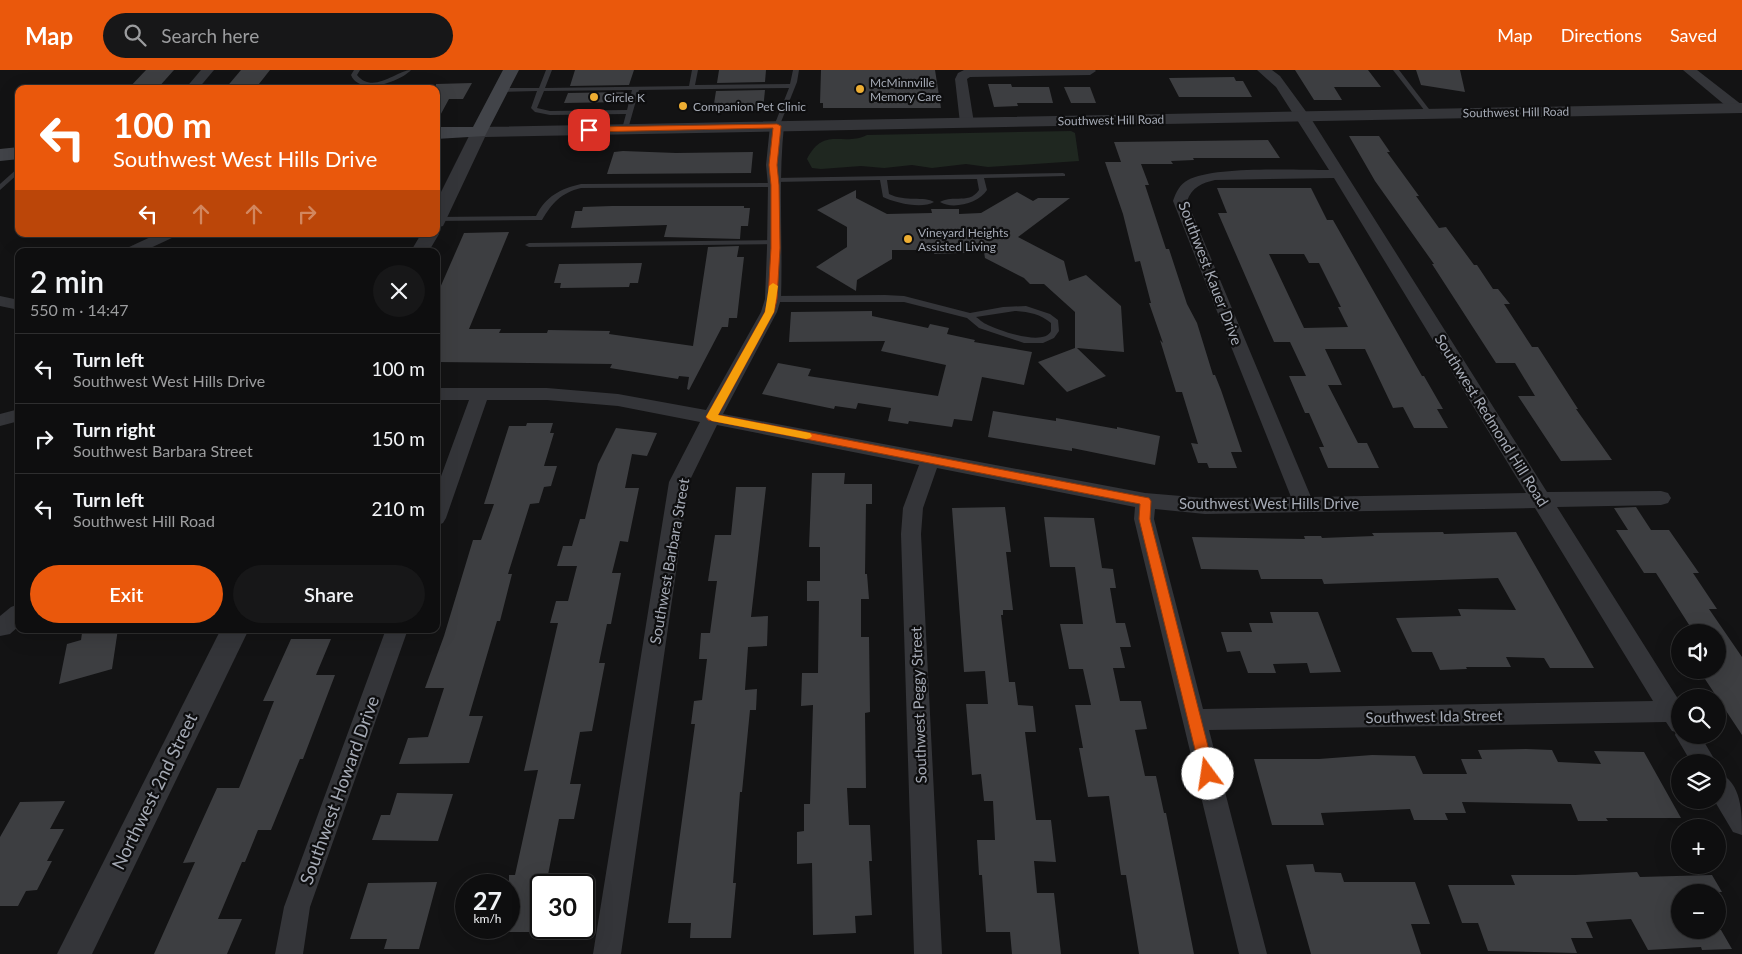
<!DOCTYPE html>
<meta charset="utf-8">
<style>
body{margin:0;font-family:Lato,sans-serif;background:#171718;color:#f1f3f6;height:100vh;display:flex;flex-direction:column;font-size:19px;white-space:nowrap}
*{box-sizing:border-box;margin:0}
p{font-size:16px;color:#9b9c9e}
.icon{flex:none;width:28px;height:28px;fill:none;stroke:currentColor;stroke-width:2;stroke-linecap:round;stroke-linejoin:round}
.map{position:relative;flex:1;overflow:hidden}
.details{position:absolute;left:15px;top:178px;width:425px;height:385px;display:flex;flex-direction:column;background:#0e0e0f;border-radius:10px;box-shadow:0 5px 20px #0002,0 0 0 1px #2e2e2f}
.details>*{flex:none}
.top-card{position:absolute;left:15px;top:15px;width:425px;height:152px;border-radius:10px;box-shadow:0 5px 20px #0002,0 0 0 1px #2e2e2f;background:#ea580c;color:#fff;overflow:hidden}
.tools{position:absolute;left:1671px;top:554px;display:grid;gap:10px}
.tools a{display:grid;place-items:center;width:55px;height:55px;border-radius:50%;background:#0e0e0f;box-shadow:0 5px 20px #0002,0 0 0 1px #2e2e2f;font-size:25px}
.speed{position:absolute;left:455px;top:804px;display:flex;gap:10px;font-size:25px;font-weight:700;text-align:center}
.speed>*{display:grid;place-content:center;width:65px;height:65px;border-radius:50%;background:#0e0e0f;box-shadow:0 5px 20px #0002,0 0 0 1px #2e2e2f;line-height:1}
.speed small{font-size:12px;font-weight:400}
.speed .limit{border:2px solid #111;border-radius:8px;background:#fff;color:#111}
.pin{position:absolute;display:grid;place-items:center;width:42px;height:42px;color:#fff;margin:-21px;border-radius:10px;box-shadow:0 2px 8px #0006}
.me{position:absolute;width:55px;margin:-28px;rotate:346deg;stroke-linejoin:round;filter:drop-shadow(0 0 4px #0008)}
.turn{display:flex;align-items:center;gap:18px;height:105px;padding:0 15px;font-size:22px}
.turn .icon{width:65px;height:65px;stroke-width:2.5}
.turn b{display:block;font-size:35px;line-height:42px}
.lanes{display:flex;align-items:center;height:48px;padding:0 15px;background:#0003;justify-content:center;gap:25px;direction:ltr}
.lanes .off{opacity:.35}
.round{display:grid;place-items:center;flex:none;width:52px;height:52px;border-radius:26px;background:#171718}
.summary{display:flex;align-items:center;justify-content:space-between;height:85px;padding:0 15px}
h1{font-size:30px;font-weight:600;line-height:38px}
.button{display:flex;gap:10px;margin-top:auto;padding:10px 15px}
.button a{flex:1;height:58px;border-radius:30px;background:#ea580c;color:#fff;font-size:20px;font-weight:600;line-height:58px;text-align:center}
.button a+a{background:#171718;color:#f1f3f6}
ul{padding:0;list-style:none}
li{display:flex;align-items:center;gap:15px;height:70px;padding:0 15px;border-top:1px solid #2e2e2f}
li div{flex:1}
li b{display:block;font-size:19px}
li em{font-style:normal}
header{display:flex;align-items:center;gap:30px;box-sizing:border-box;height:70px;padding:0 25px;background:#ea580c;color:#fff}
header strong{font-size:24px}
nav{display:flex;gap:28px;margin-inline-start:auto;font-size:18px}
.search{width:350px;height:45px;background:#171718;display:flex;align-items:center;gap:12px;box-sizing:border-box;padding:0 18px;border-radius:28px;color:#9b9c9e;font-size:19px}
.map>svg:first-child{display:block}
</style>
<header>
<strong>Map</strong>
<div class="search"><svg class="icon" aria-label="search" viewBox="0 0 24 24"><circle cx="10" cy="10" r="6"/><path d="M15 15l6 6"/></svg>Search here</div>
<nav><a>Map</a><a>Directions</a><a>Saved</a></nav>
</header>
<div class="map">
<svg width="1742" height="884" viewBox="0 0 1742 884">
<rect width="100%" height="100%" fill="#131314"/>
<path fill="#1f2720" d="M1071 61 1075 63 1079 91 988 97 966 94 932 98 912 95 884 98 861 96 821 99 812 98 807 89C824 56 843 77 867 65Z"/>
<g fill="#3d3e41" fill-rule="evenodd">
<polygon points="146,0 174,0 157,19 128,19"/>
<polygon points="241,0 270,0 255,19 225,19"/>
<polygon points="575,0 634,0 629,15 570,16"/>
<polygon points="719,0 766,0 765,12 717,13"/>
<polygon points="821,0 935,0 941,38 823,38 823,33 820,33"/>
<polygon points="1295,0 1368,0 1381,17 1334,17 1342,30 1314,30"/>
<polygon points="1416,0 1460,0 1465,22 1421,15"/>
<polygon points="1234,7 1236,11 1243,11 1252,27 1179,27 1169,8"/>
<polygon points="472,13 463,29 449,29 436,53 436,14"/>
<polygon points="988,14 1011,14 1012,17 1049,17 1053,33 1017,33 1018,36 994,37"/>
<polygon points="1064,17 1090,17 1096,33 1071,33"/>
<polygon points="765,20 763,40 713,40 716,21"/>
<polygon points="627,22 624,32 564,33 568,23"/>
<polygon points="1349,66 1379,66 1390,82 1387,82 1419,126 1416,126 1439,158 1446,157 1474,195 1477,195 1493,219 1498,219 1510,234 1504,234 1532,277 1538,277 1578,339 1576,339 1612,390 1561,391 1518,326 1535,326 1515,293 1496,293 1432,194 1434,194 1375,111"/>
<polygon points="1268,70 1280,88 1193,88 1194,90 1171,91 1173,94 1141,94 1149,115 1145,115 1166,179 1169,179 1187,234 1197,253 1213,305 1215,305 1221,320 1242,382 1231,382 1237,398 1209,398 1207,393 1198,393 1191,373 1198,374 1182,322 1176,322 1160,270 1163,273 1149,233 1151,233 1140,191 1135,192 1123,144 1105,92 1121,92 1114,72"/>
<polygon points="623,81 676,83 753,82 751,103 607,104 614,82"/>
<path d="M1217 118H1311L1327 150H1333L1422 306H1424L1443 339H1437L1448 358H1414L1403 337 1393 338 1365 279H1325L1342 315H1328L1358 373H1367L1379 398H1328L1319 377H1324L1309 343H1305L1289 306H1306L1290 272H1274L1218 143H1227ZM1269 184H1304L1309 193H1319L1341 237H1338L1348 257 1304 258Z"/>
<polygon points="856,120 856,128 887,144 932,143 931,139 959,139 959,144 981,143 1017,122 1033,131 1038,128 1070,128 1018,167 1064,191 1069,211 1086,205 1121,236 1124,282 1077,278 1106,306 1067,322 1038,292 1075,278 1075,242 1044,214 1030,214 1024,208 985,188 984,182 934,184 934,181 926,181 926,180 892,180 892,189 857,210 856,221 816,197 847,177 847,157 817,140"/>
<polygon points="612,136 744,136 744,138 750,138 748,156 741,156 740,169 664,167 667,155 571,158 575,141 582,141 583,137"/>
<polygon points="509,162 469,259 501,259 499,263 547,263 548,260 610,261 609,264 693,276 708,177 739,176 737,187 744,187 737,248 729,248 728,257 722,257 689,320 687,319 689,307 679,306 678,309 610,298 612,294 436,292 436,227 464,163"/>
<polygon points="642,193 638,213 630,213 629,217 560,218 561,213 554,213 559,194"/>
<polygon points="872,241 872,246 928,258 930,254 949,258 947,264 975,270 974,272 1032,282 1024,315 982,307 972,351 954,349 952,357 909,351 908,354 888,351 891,338 858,333 856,339 835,336 834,339 762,324 778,293 811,299 808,306 938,326 946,295 881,281 885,271 789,272 791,242"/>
<polygon points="993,341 1056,351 1056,348 1117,359 1117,357 1160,366 1155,395 1072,378 1072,381 988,367"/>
<polygon points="527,353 553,353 550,363 554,363 544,396 557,396 551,416 544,417 539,433 530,434 508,504 512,504 500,551 497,551 469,646 483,646 469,693 399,694 408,668 428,667 444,618 425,618 444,566 473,470 481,470 494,434 484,434 509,356 526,356"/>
<polygon points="616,358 657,363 647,386 632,384 625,418 639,418 628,472 620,471 612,503 621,503 611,554 607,554 599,593 605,593 592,661 580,662 570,714 581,714 574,749 559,749 546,815 541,815 541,862 509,862 509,805 515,805 538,700 524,701 558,553 550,553 556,531 568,531 577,496 557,496 563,476 572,476 580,449 585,449 598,394"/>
<polygon points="812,403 845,403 844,414 872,414 872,434 866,434 865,504 867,504 869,529 861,529 861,567 869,567 870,642 865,643 866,718 847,718 849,755 870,755 872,791 869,791 872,845 855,846 856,863 813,865 812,793 797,794 797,762 804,761 804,734 810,734 813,635 801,636 802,603 818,603 819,531 807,531 807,511 820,511 820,477 809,477"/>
<polygon points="736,417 766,417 751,547 768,546 767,576 748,577 745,620 757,619 756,640 750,640 742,722 740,722 733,813 736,813 731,868 690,868 691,853 668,853 695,654 691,654 694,631 702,630 707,589 699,589 701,563 710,563 717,511 708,511 715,465 731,465"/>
<polygon points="1005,437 1011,482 1006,482 1013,540 1003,540 1003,545 1001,545 1009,612 1015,612 1018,635 1033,636 1036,662 1025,662 1036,750 1051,750 1056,792 1034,791 1037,823 1054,823 1061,884 1012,884 1010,862 986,862 982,805 979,805 977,770 995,770 993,731 984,731 981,704 972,705 966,634 988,634 985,601 964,602 952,438"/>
<polygon points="1636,437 1651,460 1669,460 1699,503 1693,503 1717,539 1709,539 1742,587 1742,665 1699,600 1718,600 1718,562 1693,561 1656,503 1644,503 1616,460 1628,460 1614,438"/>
<polygon points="1044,447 1094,448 1102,498 1113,499 1116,518 1110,518 1116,553 1125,553 1131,577 1120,577 1125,598 1113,598 1120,631 1141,631 1147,659 1135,660 1145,706 1156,706 1164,743 1166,743 1194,884 1139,884 1126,805 1121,805 1109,726 1088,727 1079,678 1083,678 1075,635 1091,635 1083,599 1069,599 1060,554 1083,554 1075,497 1050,497"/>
<polygon points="1443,462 1444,464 1516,462 1594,598 1550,598 1544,588 1506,587 1511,597 1466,597 1467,599 1440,600 1432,582 1412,582 1396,548 1461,546 1458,539 1516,540 1498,508 1324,514 1322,509 1261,509 1258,500 1201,499 1192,467 1305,469 1304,466 1321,466 1322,468 1374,466 1372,463"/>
<polygon points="1270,542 1318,542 1341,602 1310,603 1307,593 1273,594 1276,603 1248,603 1240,581 1227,582 1221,562 1252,562 1249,553 1273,553"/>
<polygon points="99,559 118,559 112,599 59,614 67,574 81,570 82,563"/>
<polygon points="291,569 331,569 316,605 335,605 303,689 300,689 271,760 258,760 245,792 242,792 218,849 242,849 227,884 154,884 195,792 183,793 217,718 239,718 274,631 263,631"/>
<polygon points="1526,679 1552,680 1558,692 1601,694 1594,681 1644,682 1681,748 1606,748 1608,751 1578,751 1571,734 1462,732 1466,743 1445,743 1448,750 1414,750 1410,739 1321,743 1324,755 1272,755 1254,689 1319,689 1372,685 1415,686 1423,704 1467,704 1461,689 1482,689 1478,680"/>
<polygon points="397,723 453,724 438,771 372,770 381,745 390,745"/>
<polygon points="65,731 50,759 64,759 47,791 52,791 37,820 26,821 18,836 0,836 0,767 20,732"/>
<polygon points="1313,794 1315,802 1341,803 1344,812 1415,812 1430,854 1411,854 1421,884 1311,884 1286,795"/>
<polygon points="1637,802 1640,807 1712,805 1722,822 1680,822 1680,860 1721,860 1732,879 1702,880 1701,877 1648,880 1631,849 1586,852 1593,868 1571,868 1577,883 1488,881 1478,853 1462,853 1448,815 1515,815 1511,805 1575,805"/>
<polygon points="437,812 419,879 384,879 387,869 350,869 368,813"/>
</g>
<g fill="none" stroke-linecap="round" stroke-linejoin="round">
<g fill="#343539" fill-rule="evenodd">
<path d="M354 0H360L357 5C373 25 397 0 411 0 400 12 359 26 351 5Z"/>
<path d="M546 0H552L545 18 689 16 692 0H698L695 15 790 14 793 0H799L797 12 779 57 774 56 789 18 639 20 628 59 625 61 622 59 626 44 550 45 535 42 531 38 537 21 502 22 499 20 502 18H539ZM632 20 627 40 550 41 537 38 544 21Z"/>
<polygon points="1393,0 1399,0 1432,43 1432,45 1428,45"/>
<polygon points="19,97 19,103 0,120 0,114"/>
<path d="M1063 103 1065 104V106L984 108 987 120C979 133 953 140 940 132 953 124 969 135 979 120L977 109 887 110 889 124C905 132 925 126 934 132 922 139 895 133 883 127L880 110 775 112 771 110 775 108Z"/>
<path d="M775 113H778V117L581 118C561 123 552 133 542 150H539L436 151 437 147 536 146C546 126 560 119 581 114Z"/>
<polygon points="775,170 779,172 778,174 529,177 525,175 529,173"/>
<path d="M885 225 904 226 970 243 1003 237 1026 236 1050 244 1058 250 1059 261 1054 268 1043 273H1024L979 258 967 248 904 232H773L769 229 773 226ZM1015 241C1029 242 1040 244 1051 253 1051 254 1051 260 1051 261 1044 277 997 260 986 254 983 253 979 249 976 247Z"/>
</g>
<g fill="#343539" fill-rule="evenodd">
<polygon points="201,0 214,0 198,19 185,19"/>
<polygon points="964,0 1095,0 1096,1 1090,5 970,7 967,9 974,53 967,57 960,53 955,9 958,3"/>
<path d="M1257 0H1272L1280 6 1310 47 1547 422 1661 421 1668 423 1671 428 1668 433 1661 435 1557 437 1680 632V665H1700L1716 692H1691L1675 665 1676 662 1672 661 1666 652 1209 660 1267 884H1239L1134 449 1135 437 937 398 923 438 921 464 942 884H914L901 464 903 438 919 395 717 355 689 412 621 884H593L669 412 700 352 618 336 547 330H487L446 448 443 453 436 456V420L469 330H436V318H547L618 324 706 340 761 242 765 229 767 178 768 115 766 95 770 56 777 52 784 56C778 113 783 171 781 229L777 242 723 344 1145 423 1205 428 1291 427 1173 131C1176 122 1180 114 1188 110 1213 96 1297 100 1329 100L1276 17ZM1334 108 1526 423 1311 427 1187 131C1192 117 1202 113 1215 110ZM1535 438 1653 631 1203 639 1154 449 1155 439 1205 444Z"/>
<polygon points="1683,0 1697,0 1742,35 1742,40 1732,41"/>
<polygon points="157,164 177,164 174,167 144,181 124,181 127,178"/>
<polygon points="0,226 19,230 19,240 0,236"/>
<polygon points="19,339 19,351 0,356 0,344"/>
<polygon points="19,534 19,556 10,564 0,566 0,546 11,537"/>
<polygon points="386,559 408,559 310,837 303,884 275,884 284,837"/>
<path d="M1718 702C1742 713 1742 742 1742 765L1733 762 1714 730H1718Z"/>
</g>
<g fill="#343539" fill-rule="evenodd">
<polygon points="1742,33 1742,43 485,67 445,152 443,156 436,158 436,132 473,58 479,57"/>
<polygon points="436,160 439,164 429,181 411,181 421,164 436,164"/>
<polygon points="221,559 249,559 92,884 57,884"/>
</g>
<g fill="#424449" fill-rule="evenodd">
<polygon points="503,0 519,0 485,66 436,69 436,57 473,57"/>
<polygon points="19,77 19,89 0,91 0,79"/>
</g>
</g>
<polygon fill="#ea580c" stroke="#983908" points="777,54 781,56 777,95 779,115 780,178 777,229 774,242 718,345 1149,428 1151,431 1150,449 1215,704 1213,709 1208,711 1203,709 1201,704 1139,449 1140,434 708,350 706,347 765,242 768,229 771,178 771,115 769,95 773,58 589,62 585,60 589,57"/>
<polygon fill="#f59e0b" points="773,213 778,216 774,242 718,345 810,363 812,366 810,368 806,369 712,351 706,347 765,242 769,216"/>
<g fill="#edad32" stroke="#0e0e0f" stroke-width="2">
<circle cx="860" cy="19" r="5"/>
<circle cx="594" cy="27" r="5"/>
<circle cx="683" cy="36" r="5"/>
<circle cx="908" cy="169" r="5"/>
</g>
<g text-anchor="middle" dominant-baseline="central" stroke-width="4.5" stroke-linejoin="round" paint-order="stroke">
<g font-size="12" fill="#a5aab5" stroke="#0e0e0f" text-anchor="start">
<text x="870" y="12">McMinnville<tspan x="870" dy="14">Memory Care</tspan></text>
<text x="604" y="27">Circle K</text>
<text x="693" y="36">Companion Pet Clinic</text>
<text x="918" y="162">Vineyard Heights<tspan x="918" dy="14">Assisted Living</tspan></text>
</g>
<g font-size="12" fill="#a5aab5" stroke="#0e0e0f">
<text transform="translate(1516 42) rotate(-1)">Southwest Hill Road</text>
<text transform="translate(1111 50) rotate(-1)">Southwest Hill Road</text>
</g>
<g font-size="15" fill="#a5aab5" stroke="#0e0e0f">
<text transform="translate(1211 203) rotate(69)">Southwest Kauer Drive</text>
<text transform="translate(1492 350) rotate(58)">Southwest Redmond Hill Road</text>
<text x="1269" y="433">Southwest West Hills Drive</text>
<text transform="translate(669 491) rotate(-80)">Southwest Barbara Street</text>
<text transform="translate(918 635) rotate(-92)">Southwest Peggy Street</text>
<text transform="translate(1434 646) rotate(-1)">Southwest Ida Street</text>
</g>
<g font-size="18" fill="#a5aab5" stroke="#0e0e0f">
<text transform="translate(339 720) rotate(-70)">Southwest Howard Drive</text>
<text transform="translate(154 721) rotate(-64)">Northwest 2nd Street</text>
</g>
</g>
</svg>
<div class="tools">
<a><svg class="icon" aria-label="sound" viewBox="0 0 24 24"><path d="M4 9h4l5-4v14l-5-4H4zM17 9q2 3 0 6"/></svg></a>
<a><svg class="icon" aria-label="search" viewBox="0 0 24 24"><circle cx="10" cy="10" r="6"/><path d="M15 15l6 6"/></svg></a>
<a><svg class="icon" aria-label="layers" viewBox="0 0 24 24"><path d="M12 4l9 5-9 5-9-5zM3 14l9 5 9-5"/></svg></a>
<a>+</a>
<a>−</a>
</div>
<div class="speed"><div>27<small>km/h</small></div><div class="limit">30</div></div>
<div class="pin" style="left:589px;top:60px;background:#d93025"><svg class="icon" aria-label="arrive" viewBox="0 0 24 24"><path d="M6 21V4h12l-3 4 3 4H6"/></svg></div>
<svg class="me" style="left:1208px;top:704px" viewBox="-20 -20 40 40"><circle r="19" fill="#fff"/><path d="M0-13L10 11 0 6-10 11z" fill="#ea580c"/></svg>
<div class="top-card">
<div class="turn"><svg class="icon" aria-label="left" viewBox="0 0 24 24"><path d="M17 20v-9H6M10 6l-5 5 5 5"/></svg><div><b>100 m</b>Southwest West Hills Drive</div></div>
<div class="lanes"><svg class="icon" aria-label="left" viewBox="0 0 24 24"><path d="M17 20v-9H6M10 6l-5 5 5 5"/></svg><svg class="icon off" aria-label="ahead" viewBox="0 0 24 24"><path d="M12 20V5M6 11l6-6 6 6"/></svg><svg class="icon off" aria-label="ahead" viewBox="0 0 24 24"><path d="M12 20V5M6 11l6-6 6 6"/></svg><svg class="icon off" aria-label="right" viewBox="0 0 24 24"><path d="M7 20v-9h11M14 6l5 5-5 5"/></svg></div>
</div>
<section class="details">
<div class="summary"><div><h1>2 min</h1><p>550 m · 14:47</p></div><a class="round"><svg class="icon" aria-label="close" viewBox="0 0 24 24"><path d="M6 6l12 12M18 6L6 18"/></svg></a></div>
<ul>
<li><svg class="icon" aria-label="left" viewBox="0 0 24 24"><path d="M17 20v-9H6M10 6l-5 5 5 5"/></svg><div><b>Turn left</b><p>Southwest West Hills Drive</p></div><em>100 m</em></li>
<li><svg class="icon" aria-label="right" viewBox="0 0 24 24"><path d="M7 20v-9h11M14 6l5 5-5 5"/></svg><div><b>Turn right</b><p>Southwest Barbara Street</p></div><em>150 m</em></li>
<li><svg class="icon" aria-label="left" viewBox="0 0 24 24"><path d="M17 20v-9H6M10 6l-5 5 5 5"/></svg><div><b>Turn left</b><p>Southwest Hill Road</p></div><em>210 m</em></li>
</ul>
<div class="button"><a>Exit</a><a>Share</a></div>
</section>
</div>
